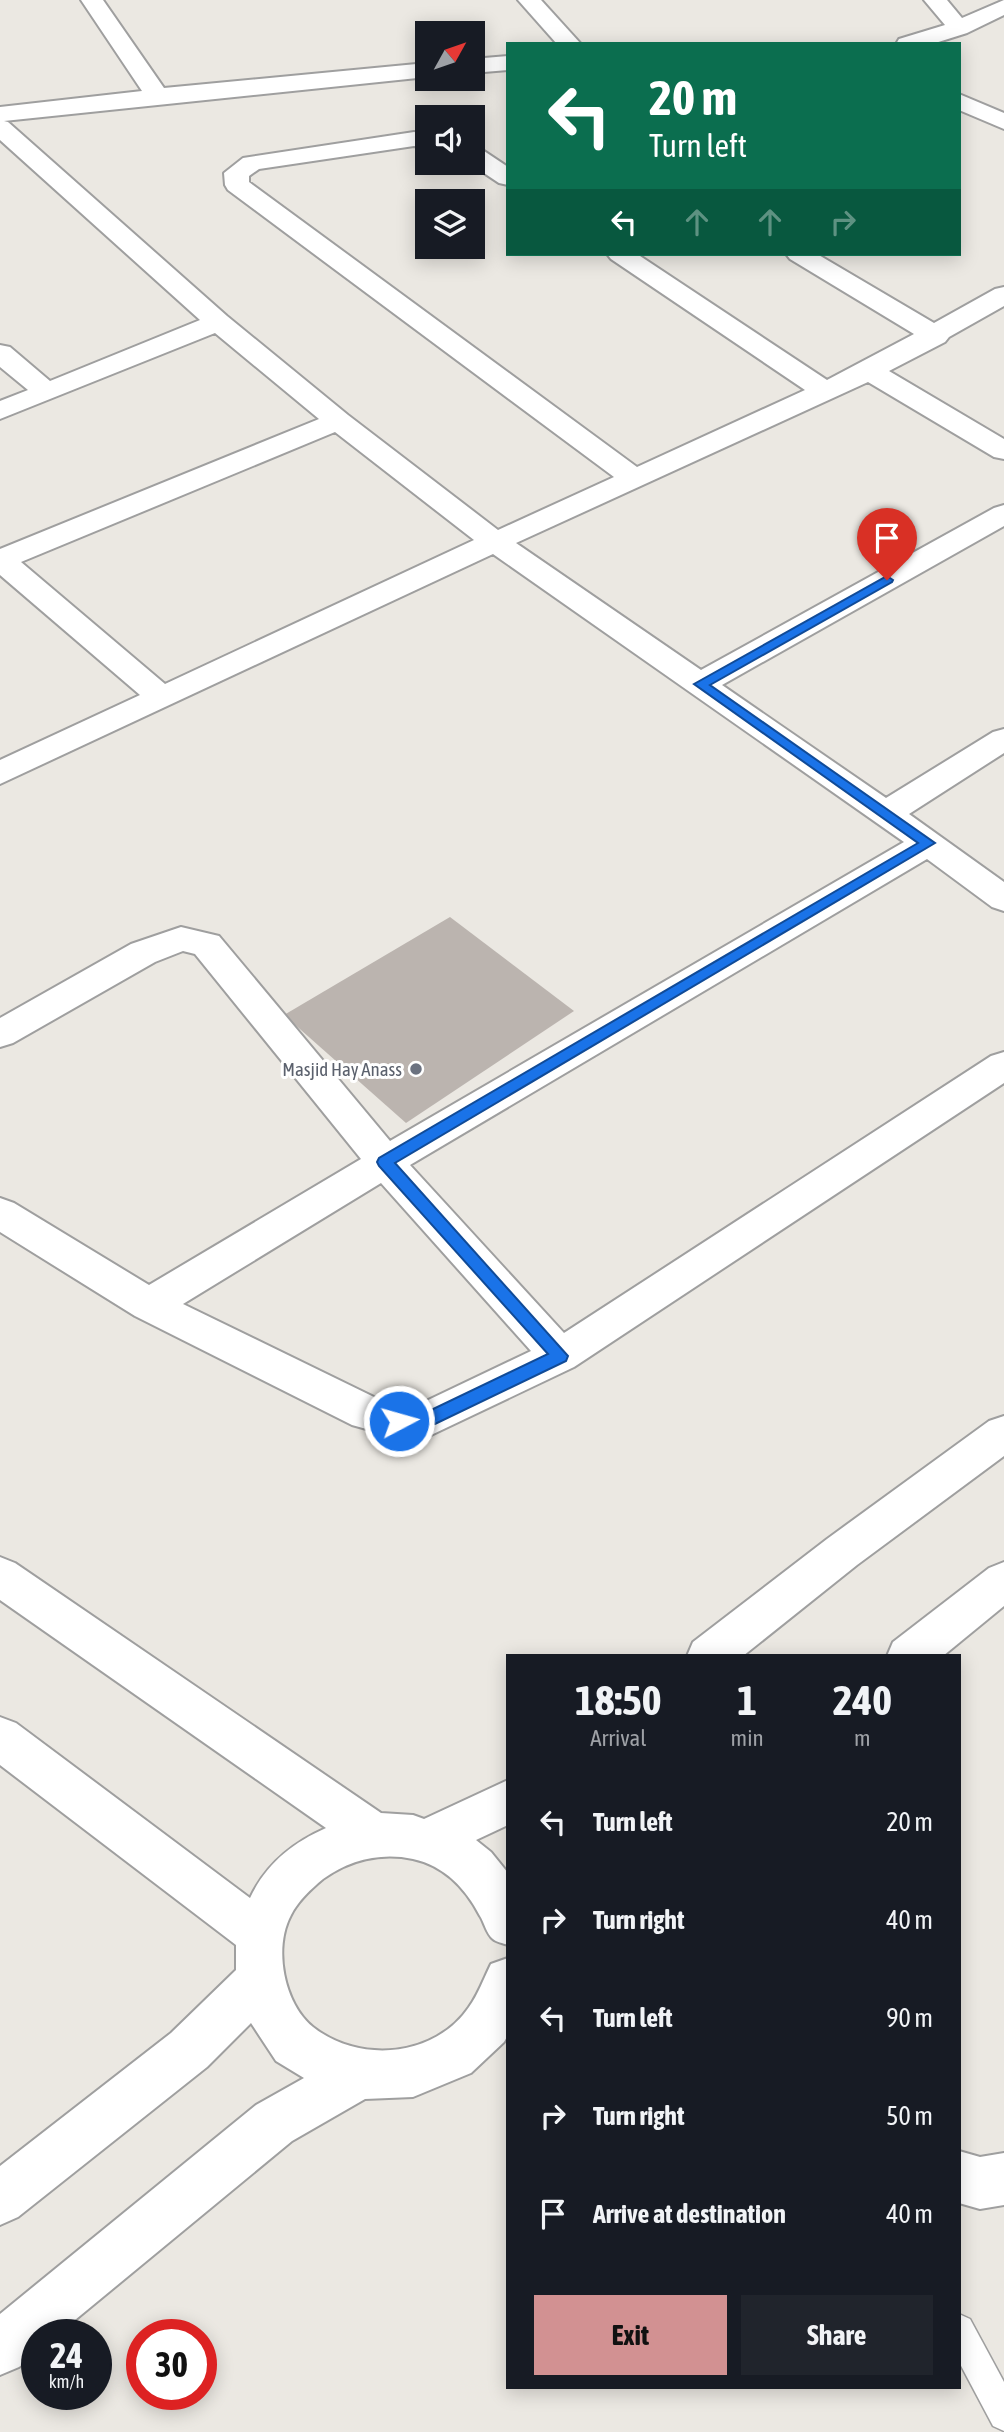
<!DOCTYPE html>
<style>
body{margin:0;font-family:"Asap Condensed",sans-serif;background:#20242c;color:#f1f3f6;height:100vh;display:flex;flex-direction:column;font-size:26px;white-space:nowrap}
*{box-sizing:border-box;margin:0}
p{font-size:23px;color:#9ea1a6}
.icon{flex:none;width:38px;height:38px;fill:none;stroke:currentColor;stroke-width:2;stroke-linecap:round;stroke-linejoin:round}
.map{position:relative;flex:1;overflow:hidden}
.side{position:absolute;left:506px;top:1654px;width:455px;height:735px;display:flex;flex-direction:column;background:#171b24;border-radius:0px;box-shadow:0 4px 18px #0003}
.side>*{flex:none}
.top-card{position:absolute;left:506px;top:42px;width:455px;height:214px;border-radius:0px;box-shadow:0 4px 18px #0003;background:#0b6e4f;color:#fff;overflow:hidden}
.needle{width:46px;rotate:50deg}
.controls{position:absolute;left:415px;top:21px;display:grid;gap:14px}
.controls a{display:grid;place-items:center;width:70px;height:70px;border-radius:0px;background:#171b24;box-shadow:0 4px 18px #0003;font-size:35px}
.speed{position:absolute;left:21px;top:2319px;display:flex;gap:14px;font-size:35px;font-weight:700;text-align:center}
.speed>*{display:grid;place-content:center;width:91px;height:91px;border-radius:50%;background:#171b24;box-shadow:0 4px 18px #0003;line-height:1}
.speed small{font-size:18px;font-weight:400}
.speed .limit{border:10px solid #d22;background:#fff;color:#111}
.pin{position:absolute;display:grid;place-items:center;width:60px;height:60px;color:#fff;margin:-72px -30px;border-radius:50% 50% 50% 0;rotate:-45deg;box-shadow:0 0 7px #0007}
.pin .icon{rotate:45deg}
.me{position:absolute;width:77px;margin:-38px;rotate:84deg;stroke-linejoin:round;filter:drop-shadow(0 0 5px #0008)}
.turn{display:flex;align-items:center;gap:24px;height:147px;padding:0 28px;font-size:32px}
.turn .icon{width:91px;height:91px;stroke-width:2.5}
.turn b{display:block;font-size:49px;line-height:60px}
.lanes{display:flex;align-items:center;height:66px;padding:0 28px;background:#0003;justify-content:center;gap:35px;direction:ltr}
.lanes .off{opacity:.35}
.eta{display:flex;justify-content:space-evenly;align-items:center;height:119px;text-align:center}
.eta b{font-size:42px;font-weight:700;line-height:49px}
.primary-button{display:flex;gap:14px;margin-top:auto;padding:14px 28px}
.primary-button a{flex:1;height:80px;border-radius:0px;background:#d29192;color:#111;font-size:28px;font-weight:700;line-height:80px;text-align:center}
.primary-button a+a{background:#20242c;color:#f1f3f6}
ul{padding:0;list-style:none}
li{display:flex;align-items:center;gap:21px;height:98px;padding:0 28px}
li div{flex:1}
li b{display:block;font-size:26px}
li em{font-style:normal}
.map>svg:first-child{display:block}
</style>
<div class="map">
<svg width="1004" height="2432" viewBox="0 0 1004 2432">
<rect width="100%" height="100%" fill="#ebe8e2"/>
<polygon fill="#bbb4af" points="450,917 574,1011 406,1123 284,1015"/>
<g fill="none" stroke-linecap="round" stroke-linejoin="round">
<g stroke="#9f9f9f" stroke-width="3">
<polygon id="service" points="959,2314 970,2319 1004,2382 1004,2431 993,2426 959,2362"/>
</g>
<g stroke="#9f9f9f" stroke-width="4">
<g id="minor">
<path d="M81 0H103L164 88 427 63V77L4 121 8 122 227 316 348 415 498 530 614 477 228 190 225 185 224 173 243 158 414 132 427 134V148L414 146 259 169 249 176V182L637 467 805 390 611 259 607 254H637L827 380 914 334 790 259 786 254H817L934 323 995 289 1004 287V306L949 337 945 342 889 371 1004 439V459L994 457 868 382 516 543 701 670 994 508 1004 505V526L722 685 886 798 993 732 1004 729V753L909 814 1004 882V911L992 907 927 859 410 1165 564 1333 991 1056 1004 1052V1083L574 1367 429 1436 399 1438 352 1425 135 1316 0 1232V1198L14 1203 149 1285 361 1159 195 954 183 951 155 962 13 1043 0 1047V1018L131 944 181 927 219 936 390 1141 904 842 493 554 0 784V760L140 695 0 575V549L319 419 215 333 0 419V401L28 390 0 367V345L10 347 50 381 200 320 0 140V107L142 91ZM335 432 474 540 165 684 21 562ZM381 1183 531 1351 424 1402 399 1404 376 1398 183 1304Z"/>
<polygon points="518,0 541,0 581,44 557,44"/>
<polygon points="924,0 947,0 962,18 1004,0 1004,15 967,33 932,44 896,44 899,39 945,25"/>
<polygon points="508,56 508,70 472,73 472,59"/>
<polygon points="959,94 1004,113 1004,129 959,110"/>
<polygon points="472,147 481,149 508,167 508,185 499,183 469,163 472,163"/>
<polygon points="1004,1416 1004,1456 857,1565 743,1656 687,1656 693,1642 827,1539 989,1421"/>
<path d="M0 1557 15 1563 381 1813 413 1815 424 1819 508 1780V1825L476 1840 491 1852 508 1873V1945C503 1943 496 1942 493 1939 487 1935 484 1922 480 1916 466 1889 445 1866 413 1859 381 1852 349 1860 323 1879 311 1889 298 1901 291 1915 273 1948 284 2004 313 2027 360 2064 435 2057 469 2007 478 1995 484 1978 491 1964L508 1958V2035L504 2042 471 2073 413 2097 365 2099 292 2141 58 2334H37V2352L19 2367 0 2375V2314L256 2105 304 2078 276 2061 251 2023 207 2067 18 2217 0 2225V2166L171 2033 236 1970V1945L0 1765V1717L16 1723 250 1898C266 1864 292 1843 326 1828L0 1600Z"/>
<polygon points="1004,1562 1004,1606 943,1656 887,1656 893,1642 989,1568"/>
<polygon points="959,2151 980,2157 1004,2153 1004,2205 980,2209 959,2203"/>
</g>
</g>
<use href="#service" fill="#fff" fill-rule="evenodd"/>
<use href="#minor" fill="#fff" fill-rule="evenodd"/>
</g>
<polygon fill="#1a73e8" stroke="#114b97" stroke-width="2" points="887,576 893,580 892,582 710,685 935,843 395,1163 568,1356 566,1361 435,1424 399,1428 393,1426 390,1421 393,1416 427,1412 548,1354 379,1166 377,1162 379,1158 918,843 694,684"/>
<circle fill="#6b7280" stroke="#fff" stroke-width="2.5" cx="416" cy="1069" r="7"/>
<g text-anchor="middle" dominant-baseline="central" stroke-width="6" stroke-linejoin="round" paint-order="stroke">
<g font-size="19" fill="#5b616d" stroke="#fff" text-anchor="end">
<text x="402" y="1069">Masjid Hay Anass</text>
</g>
</g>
</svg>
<div class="controls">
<a><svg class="needle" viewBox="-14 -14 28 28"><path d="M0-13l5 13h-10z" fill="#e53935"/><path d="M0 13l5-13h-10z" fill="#9ea1a6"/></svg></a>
<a><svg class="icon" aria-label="sound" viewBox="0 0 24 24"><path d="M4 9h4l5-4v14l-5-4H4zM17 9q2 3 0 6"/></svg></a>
<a><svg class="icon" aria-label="layers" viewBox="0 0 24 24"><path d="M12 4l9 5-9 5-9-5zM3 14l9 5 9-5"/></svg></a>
</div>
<div class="speed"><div>24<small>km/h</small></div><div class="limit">30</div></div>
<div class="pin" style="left:887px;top:580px;background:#d93025"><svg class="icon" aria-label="arrive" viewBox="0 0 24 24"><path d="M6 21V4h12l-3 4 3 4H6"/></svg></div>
<svg class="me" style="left:399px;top:1421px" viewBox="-20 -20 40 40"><circle r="17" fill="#1a73e8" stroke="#fff" stroke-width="3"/><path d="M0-11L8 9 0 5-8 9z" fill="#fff"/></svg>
<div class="top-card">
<div class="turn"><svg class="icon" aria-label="left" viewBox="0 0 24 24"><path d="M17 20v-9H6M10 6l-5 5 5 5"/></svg><div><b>20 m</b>Turn left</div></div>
<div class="lanes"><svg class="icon" aria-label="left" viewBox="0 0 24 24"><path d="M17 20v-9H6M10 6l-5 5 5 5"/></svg><svg class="icon off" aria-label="ahead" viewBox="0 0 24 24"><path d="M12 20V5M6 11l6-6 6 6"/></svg><svg class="icon off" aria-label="ahead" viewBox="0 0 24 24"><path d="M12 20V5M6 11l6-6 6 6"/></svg><svg class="icon off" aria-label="right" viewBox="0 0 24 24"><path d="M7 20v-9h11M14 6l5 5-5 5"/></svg></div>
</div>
<section class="side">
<div class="eta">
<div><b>18:50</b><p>Arrival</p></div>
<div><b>1</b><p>min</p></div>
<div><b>240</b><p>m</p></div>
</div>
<ul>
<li><svg class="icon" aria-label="left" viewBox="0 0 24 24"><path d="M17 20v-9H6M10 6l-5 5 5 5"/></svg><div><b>Turn left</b></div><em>20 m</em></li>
<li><svg class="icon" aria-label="right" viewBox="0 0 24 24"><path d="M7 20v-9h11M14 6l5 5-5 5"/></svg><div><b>Turn right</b></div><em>40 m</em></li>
<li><svg class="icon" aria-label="left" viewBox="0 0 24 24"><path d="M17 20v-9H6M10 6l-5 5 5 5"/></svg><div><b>Turn left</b></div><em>90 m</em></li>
<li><svg class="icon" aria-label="right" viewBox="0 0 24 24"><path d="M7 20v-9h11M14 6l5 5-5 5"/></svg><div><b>Turn right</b></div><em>50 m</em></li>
<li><svg class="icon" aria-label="arrive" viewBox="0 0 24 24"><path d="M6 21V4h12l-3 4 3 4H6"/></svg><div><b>Arrive at destination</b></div><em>40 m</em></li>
</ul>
<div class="primary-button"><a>Exit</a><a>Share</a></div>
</section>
</div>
